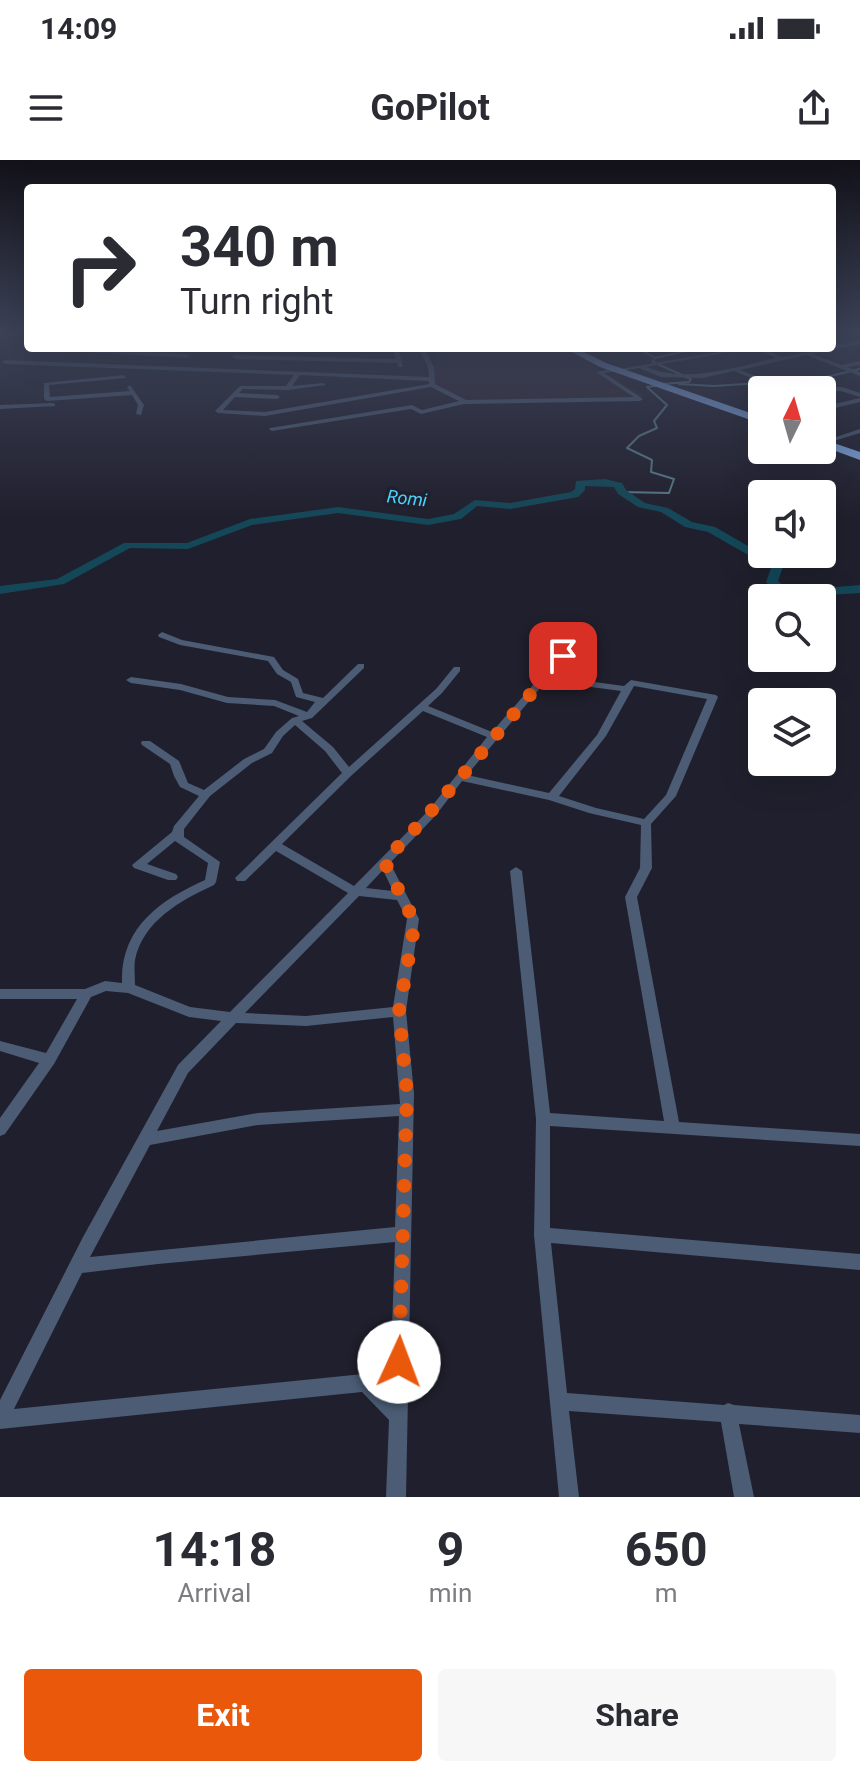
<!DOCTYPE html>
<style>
body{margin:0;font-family:Roboto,sans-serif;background:#f7f7f7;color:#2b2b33;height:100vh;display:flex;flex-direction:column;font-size:30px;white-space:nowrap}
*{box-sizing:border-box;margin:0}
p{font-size:26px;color:#7c7c81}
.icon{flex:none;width:44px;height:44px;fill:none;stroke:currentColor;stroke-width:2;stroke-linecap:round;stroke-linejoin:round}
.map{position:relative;height:1337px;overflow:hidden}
.side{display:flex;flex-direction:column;background:#fff;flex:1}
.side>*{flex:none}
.guide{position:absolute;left:24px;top:24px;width:812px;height:168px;border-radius:8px;box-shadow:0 8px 32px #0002;background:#fff;color:#2b2b33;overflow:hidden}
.needle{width:52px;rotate:5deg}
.tools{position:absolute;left:748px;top:216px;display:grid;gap:16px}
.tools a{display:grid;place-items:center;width:88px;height:88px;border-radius:8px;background:#fff;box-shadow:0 8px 32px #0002;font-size:40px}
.pin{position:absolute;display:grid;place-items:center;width:68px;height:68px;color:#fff;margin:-34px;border-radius:16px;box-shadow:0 4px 12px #0006}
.me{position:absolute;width:88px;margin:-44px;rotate:2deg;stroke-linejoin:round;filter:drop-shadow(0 0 6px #0008)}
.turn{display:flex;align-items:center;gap:28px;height:168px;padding:0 24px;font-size:36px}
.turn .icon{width:104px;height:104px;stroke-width:2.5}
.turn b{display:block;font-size:56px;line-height:68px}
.eta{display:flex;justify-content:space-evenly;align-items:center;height:136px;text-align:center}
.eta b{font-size:48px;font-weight:700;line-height:56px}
.primary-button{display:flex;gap:16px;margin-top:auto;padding:16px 24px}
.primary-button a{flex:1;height:92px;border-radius:8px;background:#ea580c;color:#fff;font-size:32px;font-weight:700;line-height:92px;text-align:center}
.primary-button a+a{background:#f7f7f7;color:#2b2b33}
.status{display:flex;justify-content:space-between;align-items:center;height:56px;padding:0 40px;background:#fff;direction:ltr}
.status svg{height:22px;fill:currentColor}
header{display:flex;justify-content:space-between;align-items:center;height:104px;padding:0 24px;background:#fff;font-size:36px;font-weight:700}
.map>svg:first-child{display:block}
</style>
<div class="status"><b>14:09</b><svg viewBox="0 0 49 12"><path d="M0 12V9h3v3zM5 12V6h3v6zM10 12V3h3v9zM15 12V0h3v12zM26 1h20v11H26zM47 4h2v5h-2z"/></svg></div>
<header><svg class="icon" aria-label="menu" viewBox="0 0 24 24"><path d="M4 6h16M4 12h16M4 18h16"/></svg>GoPilot<svg class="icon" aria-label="share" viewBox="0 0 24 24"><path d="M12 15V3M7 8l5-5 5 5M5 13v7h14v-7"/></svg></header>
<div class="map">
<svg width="860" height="1337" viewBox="0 0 860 1337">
<rect width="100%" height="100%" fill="#201f2d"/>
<polygon fill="#2f2331" points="439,188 560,188 647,237 466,243 430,221"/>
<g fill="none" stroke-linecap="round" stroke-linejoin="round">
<g stroke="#577b89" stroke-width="2">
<polyline points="638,188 655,198"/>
<polyline points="662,224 689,222 691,219 653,202 655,198 699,188"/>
<polyline points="679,224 714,226 818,219 860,209"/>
<polyline points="622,332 669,333 674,319 651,312 652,300 627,288 639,276 657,268 654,261 667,245 647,227 655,226"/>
</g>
<polygon fill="#144858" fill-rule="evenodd" points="605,319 622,323 626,330 645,343 668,348 692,362 715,367 781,405 783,407 778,421 789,431 860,425 860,433 782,438 766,422 771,408 708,372 685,367 661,352 638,347 618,334 614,327 585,326 585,330 578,337 510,349 477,346 461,359 428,365 338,353 252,365 188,389 130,388 64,424 0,434 0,426 57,419 124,383 187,383 250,359 338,347 428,359 454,354 475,340 510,343 571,332 575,329 576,321"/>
<g fill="#4b5c74" fill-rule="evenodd">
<polygon points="832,172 835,172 832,175"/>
<path d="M860 180V184L812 194 842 205 860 201V205L847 207 860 212V216L806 195 740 210 761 218 759 221 734 211 702 218 661 217 639 208 623 211 620 209 741 188H753L646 207C688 224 734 207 776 198L755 188H762L782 197 832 188V186Z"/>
<polygon points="50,188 61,188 52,191"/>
<polygon points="69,188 187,194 190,196 187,198 71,191"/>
<polygon points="392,188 398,188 403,207 399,207 397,203 235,199 232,197 235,195 396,199"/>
<path d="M418 188H424L434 207 435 224 466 240 634 237 596 212 617 208 619 211 604 213 643 239 640 241 464 244 421 254 411 249 272 271 269 269 270 268 412 245 422 250 459 241 431 227 265 256 218 253 215 251 240 226H286L294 215 5 204 2 202 5 200 429 217 428 207ZM300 215 429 221V224L265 252 223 250 235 237 277 239 280 237 277 235 239 233 243 229 288 230 326 225 323 223 292 226Z"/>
<polygon points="652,188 669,188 670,189 650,191"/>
<polygon points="124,215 126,218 49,225 50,237 130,231 127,227 130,225 144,245 141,255 136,254 138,245 132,235 47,241 44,239 44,223"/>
<polygon points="807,227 842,227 860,233 860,237 841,231 805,230"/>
<polygon points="860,238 860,242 822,251 822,247"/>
<polygon points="53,243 55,244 55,246 0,249 0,245"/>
<polygon points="860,269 860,273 827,283 824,281"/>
<path d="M162 472 182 480 274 497 283 510 298 519 303 533 323 538 358 504H364V508L312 558 302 561 333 587 349 607 436 529 454 507H460V511L442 533 428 546 492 572 560 494 563 493 567 496 550 516 624 526 631 520 716 535 718 537 676 636 651 664 652 708 637 737 679 962 860 974V986L550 966V1068L860 1094V1110L551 1083 567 1233 724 1245 728 1243 734 1245 860 1255V1273L739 1264 754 1337H734L721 1262 569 1251 579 1337H559L534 1075 536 959 510 711 516 707 522 711 550 953 664 961 625 737 640 708 641 665 589 653 549 640 462 621 436 655 390 703 419 759 406 851 414 933 406 1337H386L389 1260 362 1232 0 1269V1240L83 1077 178 905 221 861 189 857 128 833 106 831 91 837 54 904 5 974 0 976V958L39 903 0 891V881L46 893 77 839H0V829H85L105 821 122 823C120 768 160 740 205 720L208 703 175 681 147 704 176 714 178 717 176 720H168L134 708 132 705 172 672 174 666 199 636 180 627 174 616 170 604 142 585 141 583 142 581H150L179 601 188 623 204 630 244 599 264 589 276 572 292 558 299 556 274 546 227 543 180 530 131 523 126 520 131 517 181 524 228 537 275 540 307 552 315 542 296 537 291 522 277 514 268 501 180 485 159 477 158 475ZM546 521 621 531 597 575 549 633 467 615ZM634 526 707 539 666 635 644 659 596 648 559 636 606 576ZM423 551 487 577 428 651 354 726 282 684 352 615ZM295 565 325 591 342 613 235 718 237 721H245L276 691 348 733 230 852 190 847 135 825C135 817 134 808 135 800 143 761 181 740 214 725L216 722 220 702 184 677V669L210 636 252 603 272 593 283 576ZM383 710 393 731 366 728ZM359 736 397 740 407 759 393 847 306 856 245 853ZM393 857 400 944 258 953 157 971 188 913 236 863 306 866ZM399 956 395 1067 90 1097 150 985 258 965ZM395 1082 391 1197 363 1214 14 1249 82 1113 158 1104ZM390 1217V1235L379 1224Z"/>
</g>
<g fill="#84aeeb" fill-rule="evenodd">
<polygon points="564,188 576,188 606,203 762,257 762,264 600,207"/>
<polygon points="822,279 860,292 860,300 822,286"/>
</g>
</g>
<linearGradient id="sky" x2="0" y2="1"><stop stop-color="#121119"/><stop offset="0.48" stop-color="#3c4257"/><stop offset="1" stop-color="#3c4257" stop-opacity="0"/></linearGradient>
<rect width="860" height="360" fill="url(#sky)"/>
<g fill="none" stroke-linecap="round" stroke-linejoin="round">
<path stroke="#ea580c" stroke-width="14" stroke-dasharray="0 25.2" d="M399 1202 407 933 399 851 414 768 413 759 384 701C448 637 503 565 563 496"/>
</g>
<g text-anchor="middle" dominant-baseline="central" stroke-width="7" stroke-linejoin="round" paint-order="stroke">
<g font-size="18" font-style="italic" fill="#4bd4fe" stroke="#201f2d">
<text transform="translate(407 338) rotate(6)">Romi</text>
</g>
</g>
</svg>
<div class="tools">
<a><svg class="needle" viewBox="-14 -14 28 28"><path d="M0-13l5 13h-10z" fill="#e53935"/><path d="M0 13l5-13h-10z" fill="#7c7c81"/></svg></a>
<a><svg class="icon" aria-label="sound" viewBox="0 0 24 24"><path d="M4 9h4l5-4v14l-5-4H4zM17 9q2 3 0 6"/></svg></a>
<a><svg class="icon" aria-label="search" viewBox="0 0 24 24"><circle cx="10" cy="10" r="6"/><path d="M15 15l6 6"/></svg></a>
<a><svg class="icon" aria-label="layers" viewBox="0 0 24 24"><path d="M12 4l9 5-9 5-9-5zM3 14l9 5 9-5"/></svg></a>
</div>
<div class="pin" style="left:563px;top:496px;background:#d93025"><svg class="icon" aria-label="arrive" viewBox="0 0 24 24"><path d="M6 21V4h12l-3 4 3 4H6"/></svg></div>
<svg class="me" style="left:399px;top:1202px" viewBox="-20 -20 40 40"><circle r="19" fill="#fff"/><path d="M0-13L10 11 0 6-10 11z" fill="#ea580c"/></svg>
<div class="guide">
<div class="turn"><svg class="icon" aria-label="right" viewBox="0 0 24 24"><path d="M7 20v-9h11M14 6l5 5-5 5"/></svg><div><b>340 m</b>Turn right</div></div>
</div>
</div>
<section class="side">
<div class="eta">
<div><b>14:18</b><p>Arrival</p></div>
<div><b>9</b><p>min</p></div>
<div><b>650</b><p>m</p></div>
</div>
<div class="primary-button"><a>Exit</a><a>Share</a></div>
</section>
